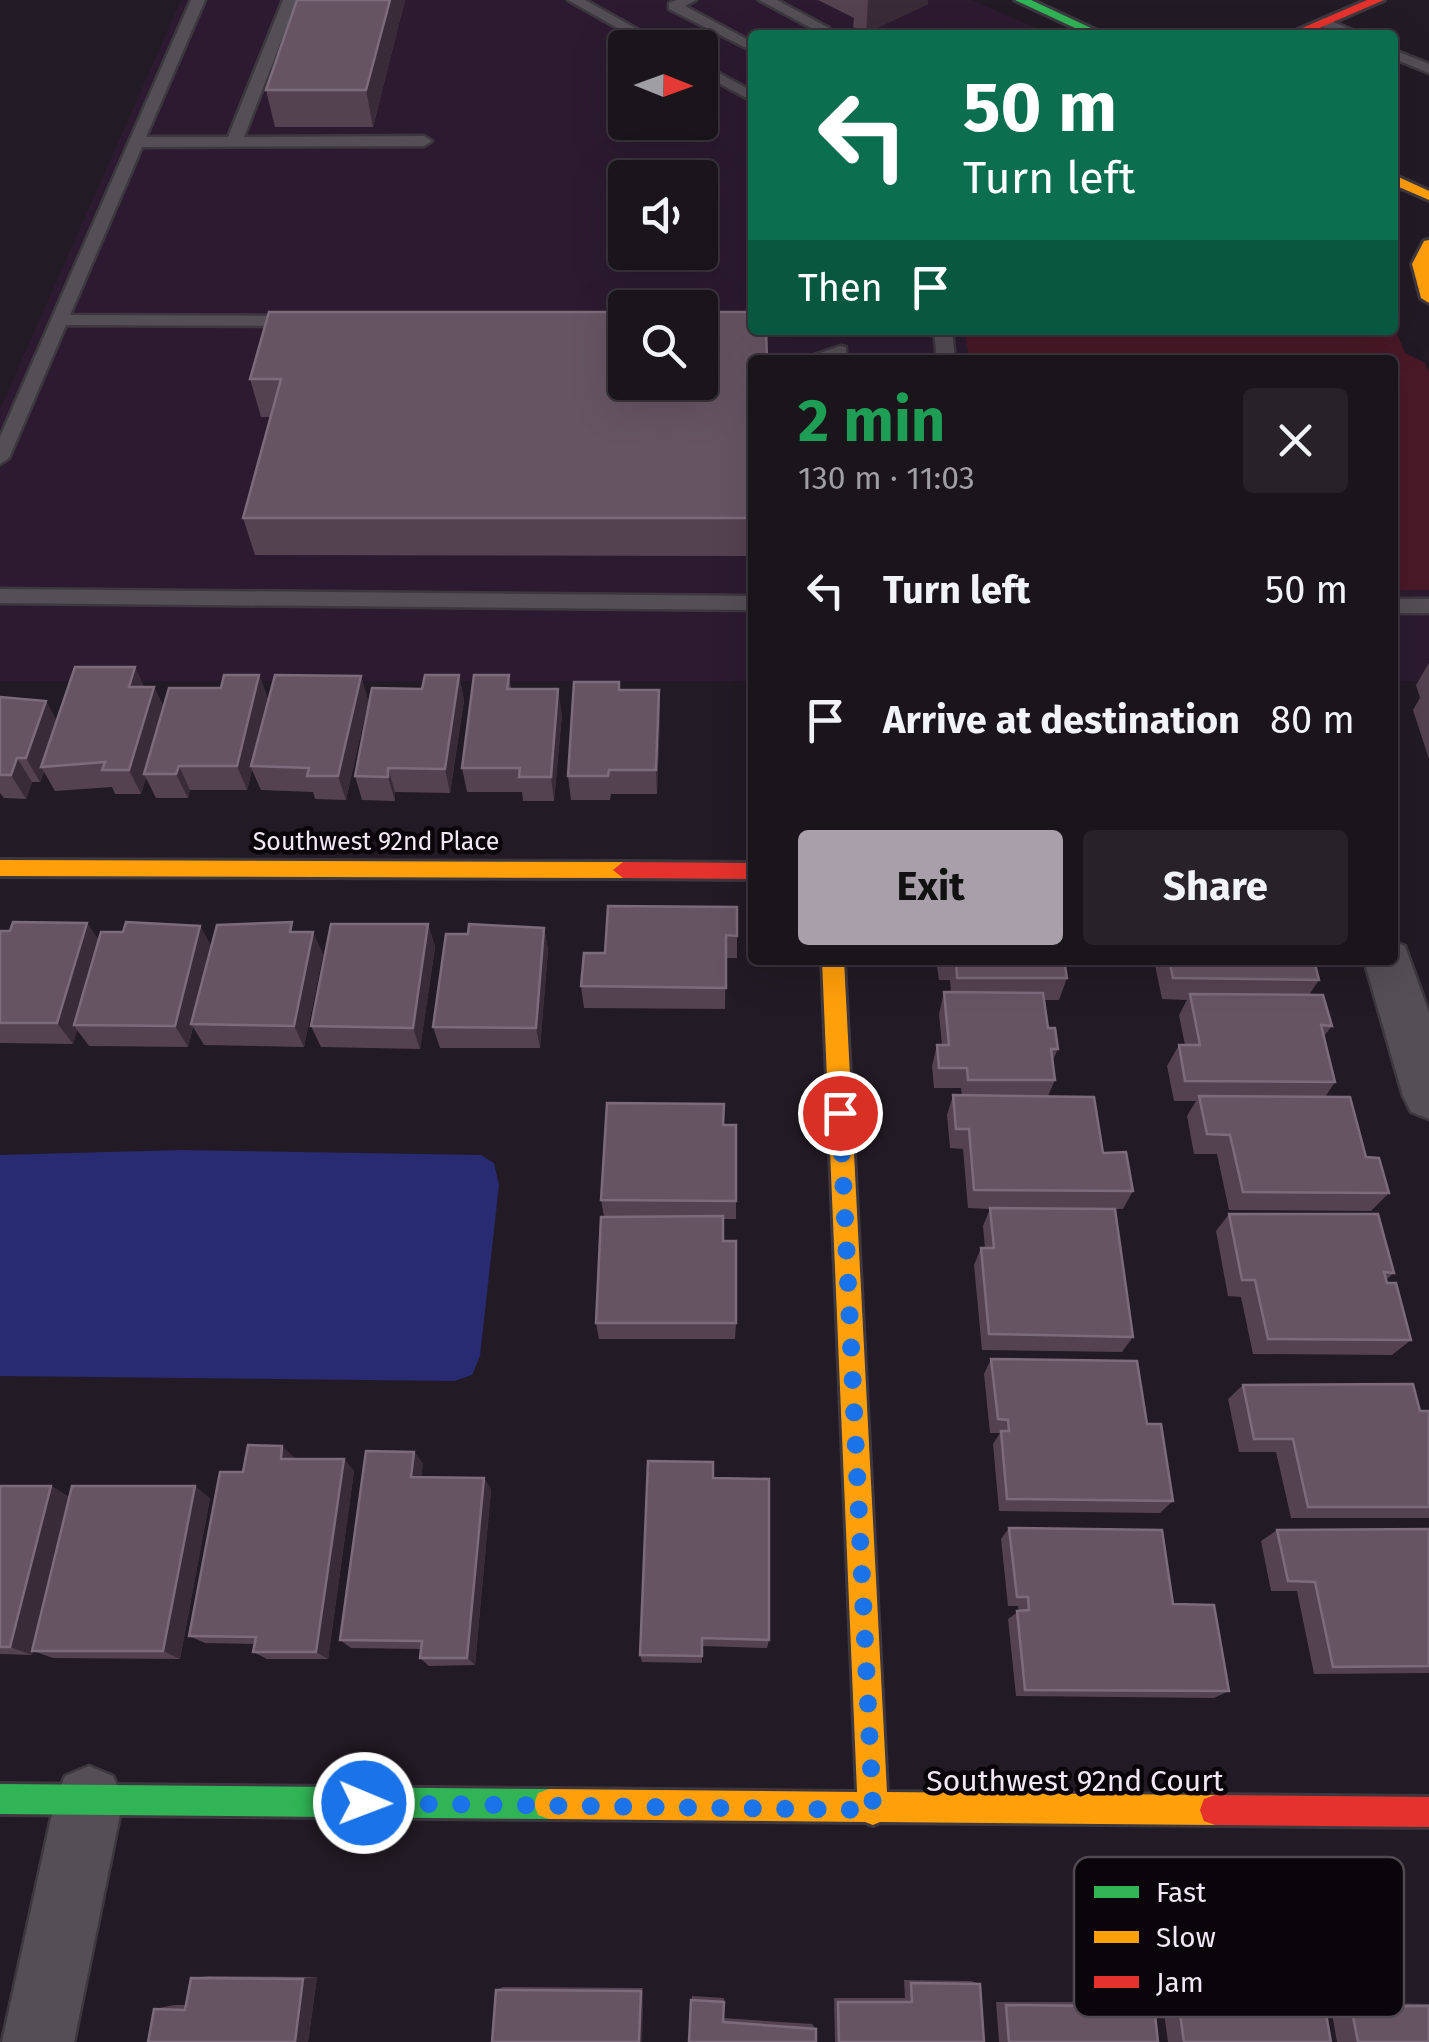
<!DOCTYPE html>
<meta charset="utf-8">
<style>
body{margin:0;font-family:"Fira Sans",sans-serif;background:#272128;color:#f1f3f6;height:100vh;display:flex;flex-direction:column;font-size:38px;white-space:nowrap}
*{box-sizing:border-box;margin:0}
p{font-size:32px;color:#9f9ea3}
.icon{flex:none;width:55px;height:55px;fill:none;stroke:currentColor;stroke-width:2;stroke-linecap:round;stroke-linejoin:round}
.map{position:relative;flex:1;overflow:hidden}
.sheet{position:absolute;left:748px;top:355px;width:650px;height:610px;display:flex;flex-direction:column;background:#1a141b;border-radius:10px;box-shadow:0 10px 40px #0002,0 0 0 2px #38333a}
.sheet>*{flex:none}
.top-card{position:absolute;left:748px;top:30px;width:650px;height:305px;border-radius:10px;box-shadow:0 10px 40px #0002,0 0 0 2px #38333a;background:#0b6e4f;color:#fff;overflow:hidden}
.needle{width:65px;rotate:91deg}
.fabs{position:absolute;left:608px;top:30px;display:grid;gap:20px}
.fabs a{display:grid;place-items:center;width:110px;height:110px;border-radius:10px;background:#1a141b;box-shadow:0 10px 40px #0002,0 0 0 2px #38333a;font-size:50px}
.pin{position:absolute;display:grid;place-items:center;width:85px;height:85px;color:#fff;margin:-42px;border:5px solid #fff;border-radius:50%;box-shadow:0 2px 10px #0007}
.me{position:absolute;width:110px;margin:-55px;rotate:91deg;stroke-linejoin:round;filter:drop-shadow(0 0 8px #0008)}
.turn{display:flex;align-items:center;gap:35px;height:210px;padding:0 50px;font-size:45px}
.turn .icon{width:130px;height:130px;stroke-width:2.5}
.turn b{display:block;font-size:70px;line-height:85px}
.then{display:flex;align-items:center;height:95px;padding:0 50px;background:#0003;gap:20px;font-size:38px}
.round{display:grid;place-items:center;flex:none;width:105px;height:105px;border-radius:10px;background:#272128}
.summary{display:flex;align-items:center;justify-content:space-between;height:170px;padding:0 50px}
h1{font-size:60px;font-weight:700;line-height:75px;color:#1e9e55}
.button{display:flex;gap:20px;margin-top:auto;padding:20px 50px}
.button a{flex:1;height:115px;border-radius:10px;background:#a99fab;color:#111;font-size:40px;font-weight:700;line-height:115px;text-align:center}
.button a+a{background:#272128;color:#f1f3f6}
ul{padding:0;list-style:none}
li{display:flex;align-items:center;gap:30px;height:130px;padding:0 50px}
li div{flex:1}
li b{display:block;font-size:38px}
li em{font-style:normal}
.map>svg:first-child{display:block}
</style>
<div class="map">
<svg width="1429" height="2042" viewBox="0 0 1429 2042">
<rect width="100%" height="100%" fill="#221a24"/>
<g fill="#2c1b30" fill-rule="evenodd">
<path d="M181 0H971L1053 35H752V330H965L969 360H752V681H0V409ZM625 48H700V122H625ZM625 178H700V252H625ZM625 308H700V382H625Z"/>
<rect x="1393" y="590" width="36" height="91"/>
</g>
<polygon fill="#4a1928" points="1393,324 1405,353 1425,363 1429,372 1429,590 1393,590 1392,360 969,360 965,330 1392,330"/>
<polygon fill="#292b72" points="181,1150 481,1155 494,1163 499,1185 480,1356 472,1375 454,1381 0,1376 0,1155"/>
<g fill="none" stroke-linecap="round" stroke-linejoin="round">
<g stroke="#3d373f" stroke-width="5">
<g id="lane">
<polygon points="191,0 205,0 146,137 228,137 283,0 297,0 244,137 424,136 432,141 424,146 142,147 70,315 300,316 309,321 300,326 66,325 9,458 0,464 0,437"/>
<polygon points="568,0 585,0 671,48 653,48"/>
<polygon points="677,0 696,0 685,6 752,42 752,51 669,9 669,3"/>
<polygon points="759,0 777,0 829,28 819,35 801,35 811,28"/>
<polygon points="1324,18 1357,32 1359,35 1341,35 1319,25 1317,22"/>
<polygon points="1392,49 1429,64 1429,73 1392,58"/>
<polygon points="700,63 752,91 752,101 700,73"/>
<polygon points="934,330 952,330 955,360 937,360"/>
<polygon points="840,346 846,347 846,355 828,360 799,360"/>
<polygon points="0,589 752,596 752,610 0,603"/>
<rect x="1392" y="599" width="37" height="14"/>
</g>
</g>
<g stroke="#3d373f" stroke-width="5">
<g id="street">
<polygon points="1392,941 1405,946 1429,1013 1429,1119 1411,1112 1403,1096 1364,960 1392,960"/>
<polygon points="89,1766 113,1776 123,1800 74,2042 2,2042 55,1800 65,1776"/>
</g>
</g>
<g stroke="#3d373f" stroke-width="6">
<g id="fast">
<polygon points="1015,0 1031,0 1106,35 1090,35"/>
<polygon points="0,1784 549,1789 560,1793 564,1804 560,1815 549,1819 0,1814"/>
</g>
</g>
<g stroke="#3d373f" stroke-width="6">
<g id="slow">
<polygon points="1392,174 1429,191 1429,200 1392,184"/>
<polygon points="1429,240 1429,303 1421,298 1412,264 1424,241"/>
<polygon points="0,860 623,862 633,870 623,878 0,876"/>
<polygon points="822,960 844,960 887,1792 1215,1795 1226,1799 1230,1810 1226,1821 1215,1825 880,1822 873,1825 865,1822 549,1819 538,1815 534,1804 538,1793 549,1789 857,1792"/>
</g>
</g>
<g stroke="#3d373f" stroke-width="6">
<g id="jam">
<polygon points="1367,0 1384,0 1303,35 1286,35"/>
<polygon points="623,862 752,863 752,879 623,878 613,870"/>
<polygon points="1215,1795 1429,1797 1429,1827 1215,1825 1204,1821 1200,1810 1204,1799"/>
</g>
</g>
<use href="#lane" fill="#544e56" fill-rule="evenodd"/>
<use href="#street" fill="#544e56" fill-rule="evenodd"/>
<use href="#fast" fill="#30b455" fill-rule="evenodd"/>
<use href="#slow" fill="#ff9f0a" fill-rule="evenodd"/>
<use href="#jam" fill="#e5322d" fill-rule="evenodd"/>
</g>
<g fill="#554251">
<polygon points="297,0 405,0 373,127 275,127 266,90"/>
<polygon points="818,0 928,0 928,4 866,33 853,27 854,18"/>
<polygon points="752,360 752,556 255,555 243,518 270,417 261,417 250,379"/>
<polygon points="1429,663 1429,759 1413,710 1420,698 1416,685"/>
<polygon points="135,667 144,687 154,687 164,708 259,675 268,699 361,676 368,701 346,800 315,799 313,792 261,790 252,770 247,790 190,790 188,798 156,798 146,778 141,794 115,794 112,787 55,791 44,772 40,782 32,782 26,799 4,798 0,793 0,697 57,721"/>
<polygon points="459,675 464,700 450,793 395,792 395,801 362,800 355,776 422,689"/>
<polygon points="509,675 511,689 562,714 554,801 523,801 522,792 467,792 462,768"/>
<polygon points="620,690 659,690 660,715 657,794 611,794 610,800 571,800 568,776"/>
<polygon points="737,907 737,958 726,958 725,1009 584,1008 581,986 605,953"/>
<polygon points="87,923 99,941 123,932 200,926 211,946 297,932 323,954 304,1047 204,1045 193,1027 188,1047 89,1046 77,1030 73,1044 0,1043 0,931"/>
<polygon points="428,924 435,947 420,1049 321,1047 311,1026"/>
<polygon points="544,928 548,950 540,1048 440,1048 433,1027 468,934"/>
<polygon points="936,960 1064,960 1067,978 1059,1000 1044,1000 1048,1028 1058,1049 1052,1062 1055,1080 1048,1096 1103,1153 1133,1191 1123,1209 1102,1209 1133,1337 1122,1352 982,1350 974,1265 981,1248 985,1248 983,1226 990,1209 968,1208 963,1149 950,1148 947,1115 953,1095 962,1096 961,1088 934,1088 932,1066 937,1045 942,1045 939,1014 944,992 951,993 950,980 939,980"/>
<polygon points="1154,960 1314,960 1319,980 1309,995 1332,1026 1324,1036 1335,1082 1325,1097 1389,1193 1371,1211 1229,1210 1217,1154 1194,1154 1187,1116 1196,1101 1174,1101 1167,1066 1179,1045 1185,1045 1179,1015 1187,1000 1162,999"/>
<polygon points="736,1125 736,1219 723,1219 723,1241 736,1323 735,1339 599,1339 596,1323 604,1217 601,1200"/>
<polygon points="1229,1214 1394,1273 1386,1280 1411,1340 1392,1355 1253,1354 1241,1297 1228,1296 1216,1231"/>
<polygon points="991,1359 1147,1424 1173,1501 1160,1513 999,1511 993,1444 1000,1433 990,1433 984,1374"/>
<polygon points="1243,1385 1429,1411 1429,1518 1291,1518 1276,1452 1239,1452 1228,1399"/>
<polygon points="414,1452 423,1464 421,1477 484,1478 491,1490 475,1665 429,1666 420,1658 421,1649 351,1648 340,1640"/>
<polygon points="295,1459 344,1459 354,1471 328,1659 267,1659 253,1652 255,1644 205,1643 189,1636 243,1472"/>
<polygon points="713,1478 769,1640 767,1648 702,1646 702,1663 642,1662 640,1655"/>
<polygon points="0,1486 51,1486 69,1497 210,1498 180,1659 53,1658 33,1651 32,1655 0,1654"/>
<polygon points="1009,1528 1173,1604 1229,1691 1214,1698 1016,1696 1008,1619 1019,1611 1018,1606 1008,1606 1001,1539"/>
<polygon points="1429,1529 1429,1673 1314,1674 1297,1591 1271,1591 1261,1541 1277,1530"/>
<polygon points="208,1976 317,1977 308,2042 154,2009 174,2005 186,2005 191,1978"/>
<polygon points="904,1980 971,1981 980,1984 984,2042 835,2042 834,1998 905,1998"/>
<polygon points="1160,1983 1300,1983 1321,1986 1331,2042 1168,2042"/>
<polygon points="503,1987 643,1988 642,2042 492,2042 496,1990"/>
<polygon points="1084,1992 1138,1993 1153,1996 1158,2042 999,2042 996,2002 1086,2002"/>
<polygon points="692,1996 724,1998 723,2018 812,2024 816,2029 816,2042 668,2042 689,2042"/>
<polygon points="1330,2002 1429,2004 1429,2042 1337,2042"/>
</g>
<g fill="#392b38">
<polygon points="390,0 405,0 373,127 366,90"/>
<polygon points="868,0 928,0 928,4 866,33"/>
<polygon points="135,667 146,692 129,687"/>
<polygon points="259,675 268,699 251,766 252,770 247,790 237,766"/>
<polygon points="459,675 464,700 450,793 445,769"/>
<polygon points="361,676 368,701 346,800 338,776"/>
<polygon points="154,687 166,712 144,774 146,778 141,794 129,770"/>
<polygon points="558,689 562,714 554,801 551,777"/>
<polygon points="659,690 660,715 657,794 656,770"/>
<polygon points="46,701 60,726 41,767 44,772 40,782 26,758"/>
<polygon points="17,758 32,782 26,799 11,775"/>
<polygon points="179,766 190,790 188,798 176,774"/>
<polygon points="388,768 395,792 395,801 388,777"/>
<polygon points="87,923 101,945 74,1025 77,1030 73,1044 57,1023"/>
<polygon points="428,924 435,947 420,1049 413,1028"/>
<polygon points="200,926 212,948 191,1024 193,1027 188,1047 175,1026"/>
<polygon points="544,928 548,950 540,1048 536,1028"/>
<polygon points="313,932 323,954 304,1047 294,1026"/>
<polygon points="282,1446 295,1458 281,1459"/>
<polygon points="414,1452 423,1464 420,1489 411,1477"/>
<polygon points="344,1459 354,1471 328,1659 316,1652"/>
<polygon points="484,1478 491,1490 475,1665 467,1658"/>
<polygon points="51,1486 70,1498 32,1655 10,1647"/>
<polygon points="195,1486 210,1498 180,1659 163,1651"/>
<polygon points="317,1977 308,2042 295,2042 303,1979"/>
<polygon points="643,1988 642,2042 639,2042 641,1991"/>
</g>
<g fill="#665463" stroke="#7c6b7a" stroke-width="2.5">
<polygon points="297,0 390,0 366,90 266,90"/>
<polygon points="269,312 625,312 625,382 700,382 700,312 752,312 752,330 766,330 767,360 752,360 752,518 243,518 281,379 250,379"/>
<polygon points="75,667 135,667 129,687 154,687 129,770 102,770 105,762 41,767"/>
<polygon points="224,675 259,675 237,766 179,766 176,774 144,774 169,688 221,688"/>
<polygon points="275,675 361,676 338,776 307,776 309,768 251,766"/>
<polygon points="425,675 459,675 445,769 388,768 388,777 355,776 372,688 422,689"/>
<polygon points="474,675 509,675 507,689 558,689 551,777 519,777 520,768 462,768"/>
<polygon points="574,682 619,682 619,690 659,690 656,770 609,770 608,776 568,776"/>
<polygon points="0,697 46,701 26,758 17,758 11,775 0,775"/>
<polygon points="608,906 737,907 737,936 726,935 726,988 581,986 584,953 605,953"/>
<polygon points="13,922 87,923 57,1023 0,1023 0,931 10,931"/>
<polygon points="126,922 200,926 175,1026 74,1025 101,932 123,932"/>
<polygon points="292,922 290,932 313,932 294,1026 191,1024 217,925"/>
<polygon points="331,924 428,924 413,1028 311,1026"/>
<polygon points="469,924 544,928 536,1028 433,1027 446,934 468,934"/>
<polygon points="956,960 1064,960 1067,978 957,978"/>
<polygon points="1169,960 1314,960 1319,980 1173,978"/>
<polygon points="944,992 1043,993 1048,1028 1055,1028 1058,1049 1051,1049 1055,1080 968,1080 967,1068 939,1068 937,1045 949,1045"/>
<polygon points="1190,994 1323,995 1332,1026 1321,1025 1335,1082 1185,1081 1179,1045 1200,1045"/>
<polygon points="953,1095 1094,1097 1103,1153 1126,1152 1133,1191 974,1190 969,1129 956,1129"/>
<polygon points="1199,1096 1350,1097 1366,1157 1379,1158 1389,1193 1243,1192 1230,1135 1207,1134"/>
<polygon points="607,1103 724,1104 723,1125 736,1125 736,1201 601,1200"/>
<polygon points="990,1208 1115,1209 1133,1337 989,1334 981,1248 994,1248"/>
<polygon points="1229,1214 1378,1214 1394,1273 1384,1272 1387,1283 1396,1283 1411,1340 1268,1339 1255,1280 1242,1280"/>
<polygon points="723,1216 723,1241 736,1241 736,1323 596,1323 601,1217"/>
<polygon points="991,1359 1137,1361 1147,1424 1161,1424 1173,1501 1007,1499 1001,1431 1009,1431 1008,1420 998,1419"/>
<polygon points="1413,1384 1420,1411 1429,1411 1429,1507 1308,1507 1293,1439 1254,1439 1243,1385"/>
<polygon points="248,1445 282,1446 281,1459 344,1459 316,1652 253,1652 256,1637 189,1636 220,1472 243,1472"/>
<polygon points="366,1451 414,1452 411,1477 484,1478 467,1658 420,1658 422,1641 340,1640"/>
<polygon points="648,1461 713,1462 713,1478 769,1479 769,1640 702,1638 702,1656 640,1655"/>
<polygon points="0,1486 51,1486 10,1647 0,1647"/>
<polygon points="72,1486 195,1486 163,1651 32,1651"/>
<polygon points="1009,1528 1162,1530 1173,1604 1214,1605 1229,1691 1025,1690 1017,1611 1029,1610 1028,1597 1017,1597"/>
<polygon points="1429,1529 1429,1666 1333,1667 1315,1582 1288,1581 1277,1530"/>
<polygon points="191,1978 303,1979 295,2042 148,2042 154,2009 185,2010"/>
<polygon points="911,1983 980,1984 984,2042 839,2042 838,2002 912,2002"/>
<polygon points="1176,1986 1321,1986 1331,2042 1184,2042"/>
<polygon points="496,1990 641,1991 639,2042 492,2042"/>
<polygon points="1097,1995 1153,1996 1158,2042 1009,2042 1006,2005 1100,2006"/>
<polygon points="691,2000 724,2002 723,2022 816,2029 816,2042 689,2042"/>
<polygon points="1351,2006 1429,2006 1429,2042 1358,2042"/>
</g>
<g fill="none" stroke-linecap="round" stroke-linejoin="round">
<polyline stroke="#1a73e8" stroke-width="18" stroke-dasharray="0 32.4" points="364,1803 873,1810 840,1113"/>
</g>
<g text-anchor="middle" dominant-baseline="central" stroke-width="9" stroke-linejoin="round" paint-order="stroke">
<g font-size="25" fill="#f2e7f4" stroke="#0a050b">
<text x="376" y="842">Southwest 92nd Place</text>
</g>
<g font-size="30" fill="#f2e7f4" stroke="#0a050b">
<text x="1075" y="1781">Southwest 92nd Court</text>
</g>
</g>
<rect x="1074" y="1857" width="330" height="160" rx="15" fill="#0a050b" stroke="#504951" stroke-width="2.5"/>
<rect x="1094" y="1886" width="45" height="12" fill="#30b455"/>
<rect x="1094" y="1931" width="45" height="12" fill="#ff9f0a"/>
<rect x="1094" y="1976" width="45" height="12" fill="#e5322d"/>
<g font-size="28" fill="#f2e7f4">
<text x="1156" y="1902">Fast</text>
<text x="1156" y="1947">Slow</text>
<text x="1156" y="1992">Jam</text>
</g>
</svg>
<div class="fabs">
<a><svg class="needle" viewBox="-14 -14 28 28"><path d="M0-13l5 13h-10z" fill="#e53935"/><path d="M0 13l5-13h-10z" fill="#9f9ea3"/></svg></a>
<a><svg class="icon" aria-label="sound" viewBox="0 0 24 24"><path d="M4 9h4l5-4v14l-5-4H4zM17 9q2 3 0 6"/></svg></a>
<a><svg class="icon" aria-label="search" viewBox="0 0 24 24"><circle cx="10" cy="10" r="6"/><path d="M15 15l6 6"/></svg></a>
</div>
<div class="pin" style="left:840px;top:1113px;background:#d93025"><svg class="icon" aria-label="arrive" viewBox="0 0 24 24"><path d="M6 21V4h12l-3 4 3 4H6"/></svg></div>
<svg class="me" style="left:364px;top:1803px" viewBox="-20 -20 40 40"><circle r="17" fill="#1a73e8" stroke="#fff" stroke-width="3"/><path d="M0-11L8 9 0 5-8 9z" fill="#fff"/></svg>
<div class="top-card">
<div class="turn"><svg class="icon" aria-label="left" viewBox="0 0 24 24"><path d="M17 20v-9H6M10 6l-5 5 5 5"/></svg><div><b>50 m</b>Turn left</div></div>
<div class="then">Then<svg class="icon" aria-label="arrive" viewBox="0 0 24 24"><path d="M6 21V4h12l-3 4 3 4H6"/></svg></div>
</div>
<section class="sheet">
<div class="summary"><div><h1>2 min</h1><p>130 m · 11:03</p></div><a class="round"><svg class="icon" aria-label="close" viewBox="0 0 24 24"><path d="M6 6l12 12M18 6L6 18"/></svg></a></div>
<ul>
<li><svg class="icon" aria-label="left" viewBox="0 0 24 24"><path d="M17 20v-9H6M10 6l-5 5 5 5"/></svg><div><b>Turn left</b></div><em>50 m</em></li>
<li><svg class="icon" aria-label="arrive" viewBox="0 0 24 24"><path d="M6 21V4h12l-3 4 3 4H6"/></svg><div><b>Arrive at destination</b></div><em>80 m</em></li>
</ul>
<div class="button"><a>Exit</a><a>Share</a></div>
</section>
</div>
